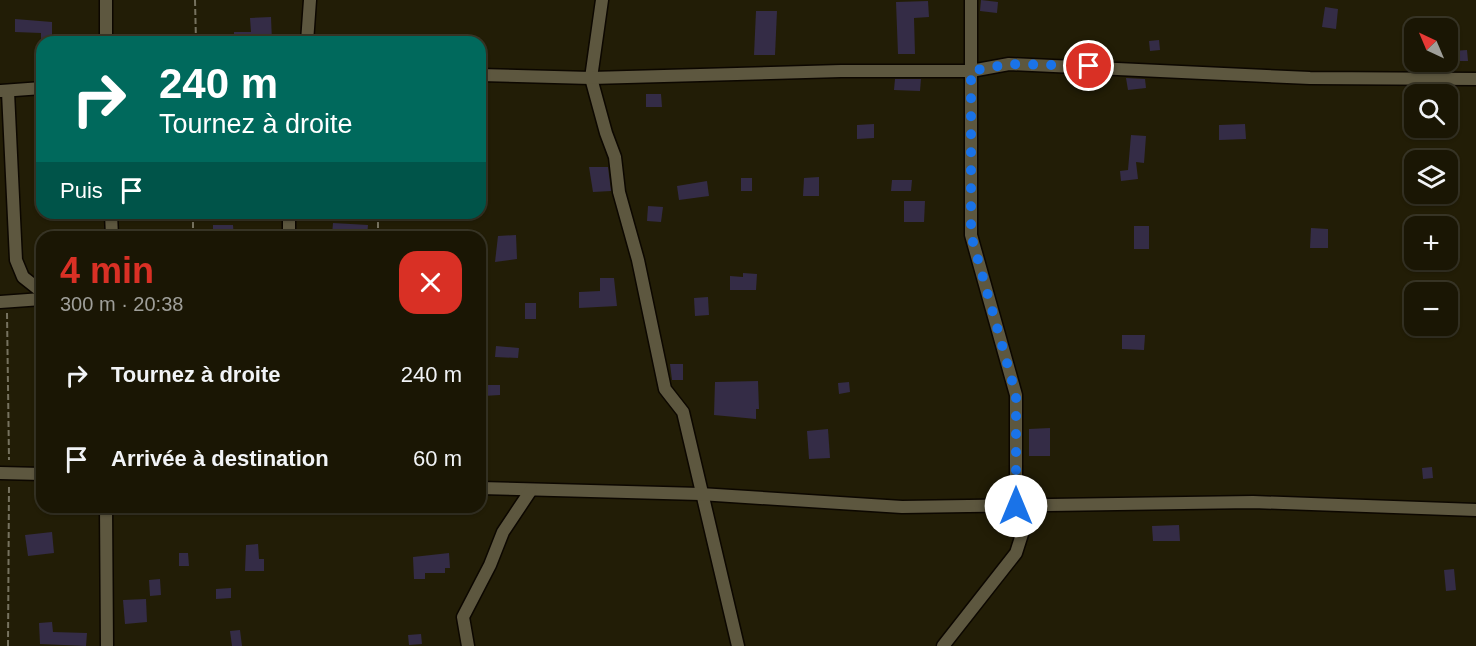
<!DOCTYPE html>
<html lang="fr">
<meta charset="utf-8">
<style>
body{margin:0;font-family:Arial,sans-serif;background:#231f0e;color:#f1f3f6;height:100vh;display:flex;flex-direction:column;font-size:22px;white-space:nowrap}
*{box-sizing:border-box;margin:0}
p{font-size:20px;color:#9f9f9a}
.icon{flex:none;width:33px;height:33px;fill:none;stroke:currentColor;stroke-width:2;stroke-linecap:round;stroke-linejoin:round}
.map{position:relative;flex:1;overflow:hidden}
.drawer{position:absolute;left:36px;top:231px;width:450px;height:282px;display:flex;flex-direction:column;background:#1a1604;border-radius:18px;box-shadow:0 2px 4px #0004,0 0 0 2px #383526}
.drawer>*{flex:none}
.hud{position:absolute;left:36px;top:36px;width:450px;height:183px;border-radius:18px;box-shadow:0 2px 4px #0004,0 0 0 2px #383526;background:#00695c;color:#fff;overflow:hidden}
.needle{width:39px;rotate:316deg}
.tools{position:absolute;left:1404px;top:18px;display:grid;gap:12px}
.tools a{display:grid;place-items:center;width:54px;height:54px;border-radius:12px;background:#1a1604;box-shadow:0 2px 4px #0004,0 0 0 2px #383526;font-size:30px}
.pin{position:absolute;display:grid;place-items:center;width:51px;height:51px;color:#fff;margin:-26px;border:3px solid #fff;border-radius:50%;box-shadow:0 2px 6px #0007}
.me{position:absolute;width:66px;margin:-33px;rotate:0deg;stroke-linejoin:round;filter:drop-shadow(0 0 4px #0008)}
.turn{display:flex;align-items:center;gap:21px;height:126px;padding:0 24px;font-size:27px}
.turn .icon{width:78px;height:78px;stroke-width:2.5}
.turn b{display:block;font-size:42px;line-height:51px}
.then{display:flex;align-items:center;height:57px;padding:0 24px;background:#0003;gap:12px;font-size:22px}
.round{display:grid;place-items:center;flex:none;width:63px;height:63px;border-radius:18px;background:#231f0e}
.headline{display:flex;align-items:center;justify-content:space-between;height:102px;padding:0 24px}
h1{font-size:36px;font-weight:600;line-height:45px;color:#d93025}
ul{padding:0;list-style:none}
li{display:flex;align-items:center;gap:18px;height:84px;padding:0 24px}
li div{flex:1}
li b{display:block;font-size:22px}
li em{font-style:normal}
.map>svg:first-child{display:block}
</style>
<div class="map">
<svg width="1476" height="646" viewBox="0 0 1476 646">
<rect width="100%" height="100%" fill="#221d06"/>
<g fill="#342c46">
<polygon points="981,0 998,2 997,13 980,11"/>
<polygon points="928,1 929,17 914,18 915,54 898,54 896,2"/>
<polygon points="1325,7 1338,9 1336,29 1322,27"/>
<polygon points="756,11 777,11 775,55 754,55"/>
<polygon points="271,17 272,42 234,42 234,32 251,32 250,18"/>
<polygon points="15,19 52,22 52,41 41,41 41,33 15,32"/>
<polygon points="1159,40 1160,50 1150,51 1149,41"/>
<polygon points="1467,50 1468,61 1453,61 1453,51"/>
<polygon points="1126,78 1145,79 1146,88 1128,90"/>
<polygon points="895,79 921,79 920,91 894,90"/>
<polygon points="646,94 661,94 662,107 646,107"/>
<polygon points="874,124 874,138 857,139 857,125"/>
<polygon points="1245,124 1246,139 1219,140 1219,125"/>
<polygon points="1131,135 1146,136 1144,163 1136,162 1138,179 1121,181 1120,171 1128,170"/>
<polygon points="589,167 608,167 611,191 593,192"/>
<polygon points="819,177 819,196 803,196 804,178"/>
<rect x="741" y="178" width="11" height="13"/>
<polygon points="892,180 912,180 911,191 891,191"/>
<polygon points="707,181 709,196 679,200 677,186"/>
<polygon points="904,201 925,201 924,222 904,222"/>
<polygon points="648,206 663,207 661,222 647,221"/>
<polygon points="333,223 368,225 367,237 332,235"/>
<polygon points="213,225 233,225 234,237 213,237"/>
<rect x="1134" y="226" width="15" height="23"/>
<polygon points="1311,228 1328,229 1328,248 1310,248"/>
<polygon points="516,235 517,259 495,262 498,236"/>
<polygon points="743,273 757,274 756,290 730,290 730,276 743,277"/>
<polygon points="600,278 614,278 617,306 579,308 579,292 600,291"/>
<polygon points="708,297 709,315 695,316 694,298"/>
<rect x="525" y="303" width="11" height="16"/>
<polygon points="1122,335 1145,335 1144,350 1122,349"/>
<polygon points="496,346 519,348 518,358 495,357"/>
<polygon points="670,364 683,364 683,380 672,380"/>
<polygon points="758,381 759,409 756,409 756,419 714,415 715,382"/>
<polygon points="849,382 850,392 839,394 838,383"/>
<polygon points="483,385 500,385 500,395 483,396"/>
<polygon points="1050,428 1050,456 1029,456 1029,429"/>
<polygon points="828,429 830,458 809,459 807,431"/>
<polygon points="1432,467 1433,478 1423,479 1422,468"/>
<polygon points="1179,525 1180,541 1153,541 1152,526"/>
<polygon points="52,532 54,553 28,556 25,535"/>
<polygon points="258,544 259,559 264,559 264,571 245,571 246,545"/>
<polygon points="179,553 188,553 189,566 179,566"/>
<polygon points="449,553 450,568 445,568 445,573 425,573 425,579 414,579 413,557"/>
<polygon points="1454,569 1456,590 1446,591 1444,570"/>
<polygon points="160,579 161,595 150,596 149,580"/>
<polygon points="231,588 231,598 216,599 216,589"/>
<polygon points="146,599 147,622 125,624 123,600"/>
<polygon points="52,622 53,632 87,633 86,646 40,644 39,623"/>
<polygon points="240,630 242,646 232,646 230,631"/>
<polygon points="421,634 422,644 409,645 408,635"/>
</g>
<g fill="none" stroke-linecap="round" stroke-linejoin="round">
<g stroke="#0c0700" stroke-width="15">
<g id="minor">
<polyline points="106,0 106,42"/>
<polyline points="602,0 591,78 606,133 615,157 619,192 638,260 665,389 683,412 738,646"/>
<polyline points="307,42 310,0"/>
<polyline points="480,75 591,78 841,71 971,71 1009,64 1310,78 1476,79"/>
<polyline points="1,91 42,88"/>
<polyline points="8,92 16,260 23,277 42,292"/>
<polyline points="111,213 112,237"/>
<polyline points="289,237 289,213"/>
<polyline points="0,302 42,299"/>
<polyline points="0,473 42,474"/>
<polyline points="480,488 700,494 902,507 1253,502 1476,510"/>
<polyline points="106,507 107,646"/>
<polyline points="468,646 463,617 490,565 503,532 531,490"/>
<polyline points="943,646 1016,553 1023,531 1016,506 1016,395 971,235 971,0"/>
</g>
</g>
<g stroke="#76725f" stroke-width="2" stroke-dasharray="6 3" stroke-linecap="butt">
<polyline points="195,0 196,42"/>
<polyline points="378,213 378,237"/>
<polyline points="193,237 193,213"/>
<polyline points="7,313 9,460"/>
<polyline points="8,646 9,484"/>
</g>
<use href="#minor" stroke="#5d573f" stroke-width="12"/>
</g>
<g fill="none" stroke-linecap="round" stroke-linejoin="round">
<polyline stroke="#1a73e8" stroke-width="10" stroke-dasharray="0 18" points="1016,506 1016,395 971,235 971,71 1009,64 1089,66"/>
</g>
</svg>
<div class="tools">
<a><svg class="needle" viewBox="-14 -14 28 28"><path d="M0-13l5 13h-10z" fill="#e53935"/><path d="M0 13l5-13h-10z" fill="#9f9f9a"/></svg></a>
<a><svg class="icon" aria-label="search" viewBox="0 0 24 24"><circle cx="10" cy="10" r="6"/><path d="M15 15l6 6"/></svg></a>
<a><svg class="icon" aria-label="layers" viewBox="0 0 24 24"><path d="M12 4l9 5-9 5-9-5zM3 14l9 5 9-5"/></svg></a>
<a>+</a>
<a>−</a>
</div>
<div class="pin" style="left:1089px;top:66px;background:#d93025"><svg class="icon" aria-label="arrive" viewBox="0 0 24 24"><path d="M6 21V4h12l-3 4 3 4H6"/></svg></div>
<svg class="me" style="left:1016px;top:506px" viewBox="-20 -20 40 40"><circle r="19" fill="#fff"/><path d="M0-13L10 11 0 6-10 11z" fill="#1a73e8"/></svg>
<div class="hud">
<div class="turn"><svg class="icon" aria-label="right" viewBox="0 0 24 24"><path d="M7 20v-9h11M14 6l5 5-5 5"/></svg><div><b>240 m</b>Tournez à droite</div></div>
<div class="then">Puis<svg class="icon" aria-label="arrive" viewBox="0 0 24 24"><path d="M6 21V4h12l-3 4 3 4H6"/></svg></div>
</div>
<section class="drawer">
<div class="headline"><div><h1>4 min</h1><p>300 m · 20:38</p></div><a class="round" style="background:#d93025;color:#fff"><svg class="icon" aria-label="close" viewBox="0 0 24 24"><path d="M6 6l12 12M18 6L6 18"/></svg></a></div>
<ul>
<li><svg class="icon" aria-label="right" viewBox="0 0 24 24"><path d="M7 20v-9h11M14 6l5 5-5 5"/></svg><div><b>Tournez à droite</b></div><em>240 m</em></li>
<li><svg class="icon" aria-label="arrive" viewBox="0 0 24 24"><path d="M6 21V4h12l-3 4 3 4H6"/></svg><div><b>Arrivée à destination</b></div><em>60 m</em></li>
</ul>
</section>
</div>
